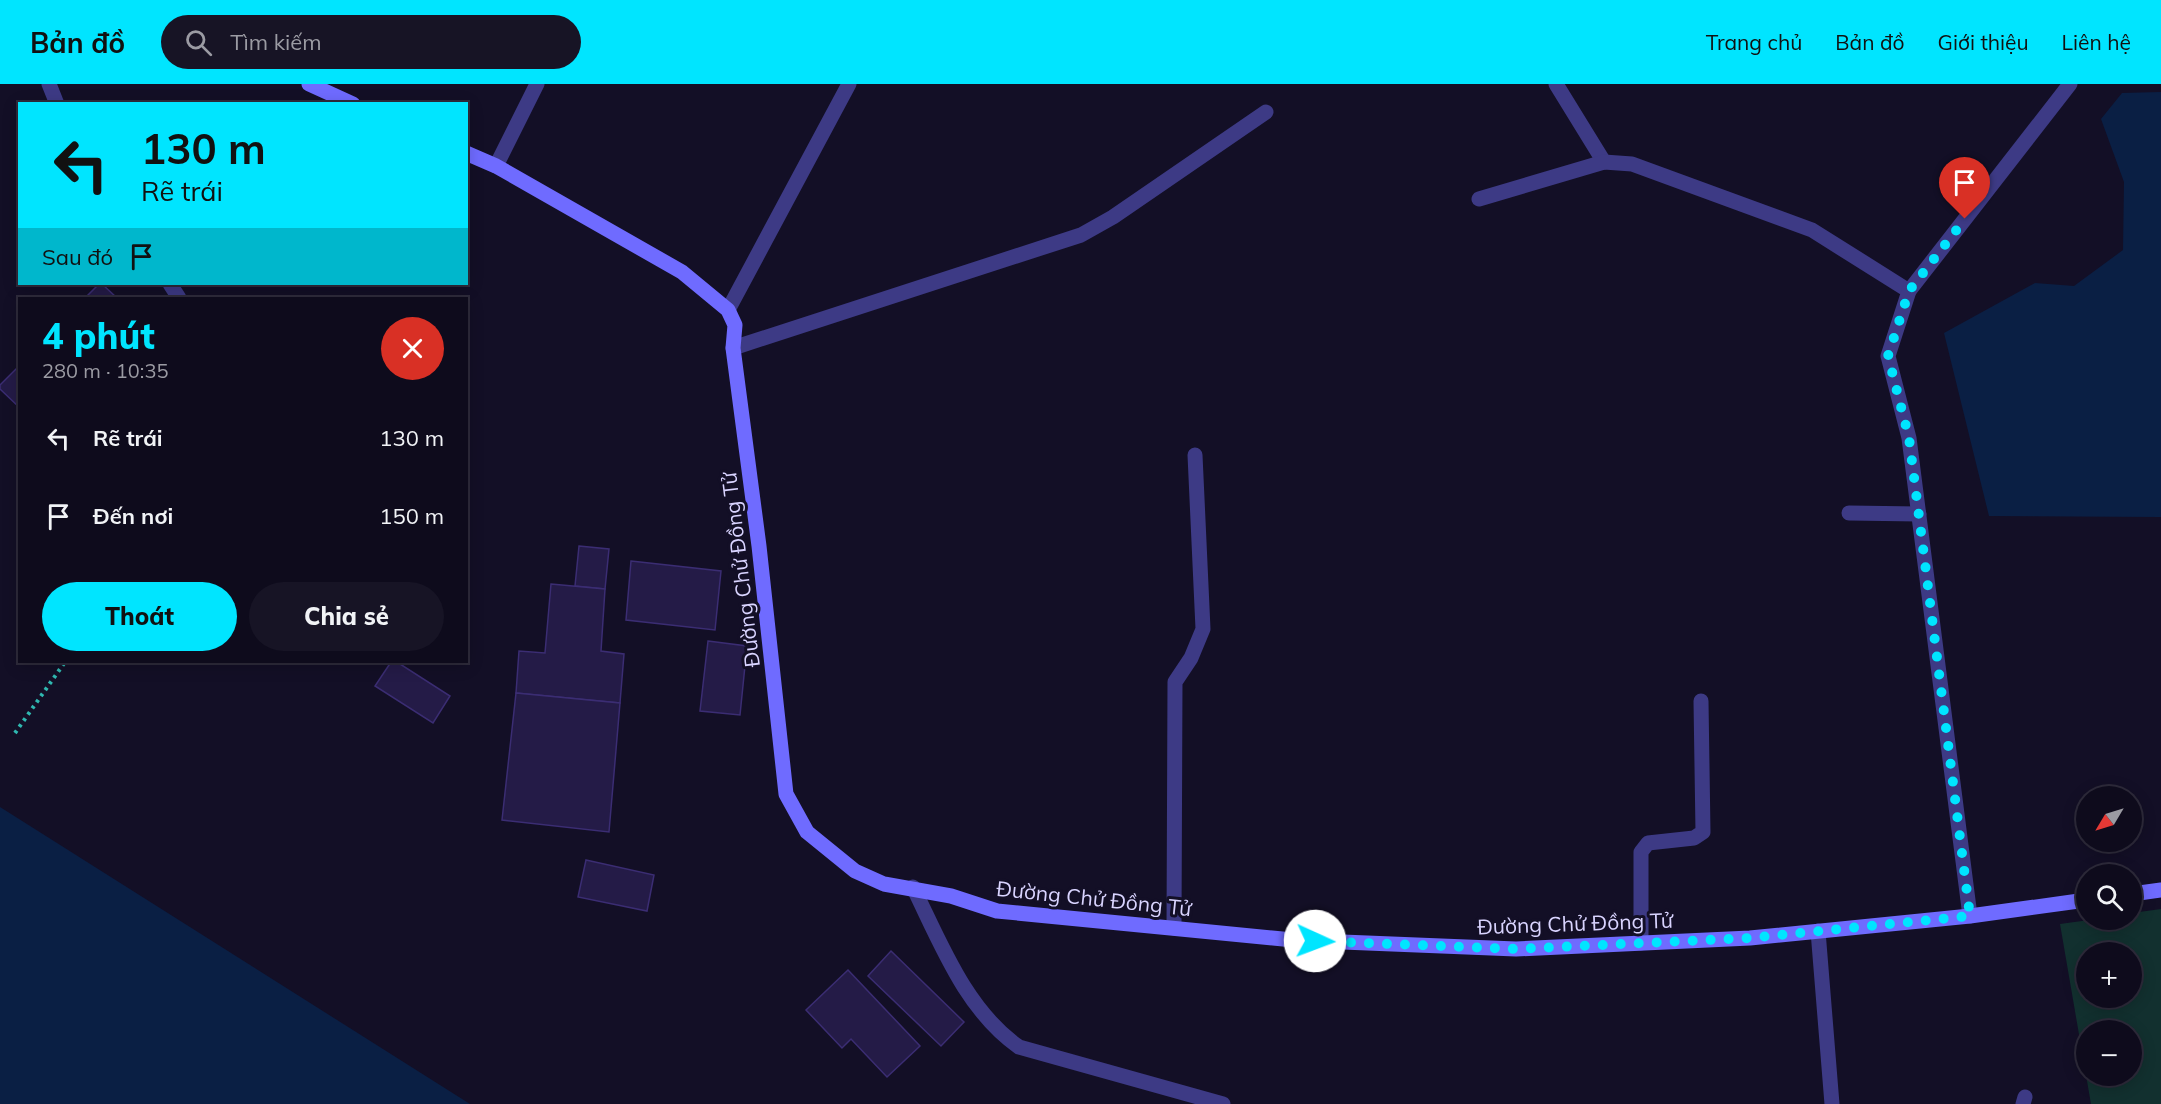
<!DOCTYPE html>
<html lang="vi">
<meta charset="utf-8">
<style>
body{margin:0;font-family:Mulish,sans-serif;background:#171425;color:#f1f3f6;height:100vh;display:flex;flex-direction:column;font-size:22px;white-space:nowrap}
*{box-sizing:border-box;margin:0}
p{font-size:20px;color:#9b9ba3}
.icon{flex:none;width:33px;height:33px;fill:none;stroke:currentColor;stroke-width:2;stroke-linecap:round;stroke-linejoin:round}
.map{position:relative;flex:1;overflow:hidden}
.drawer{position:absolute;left:18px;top:213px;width:450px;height:366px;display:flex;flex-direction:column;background:#0e0b1c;border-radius:0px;box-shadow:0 3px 15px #0003,0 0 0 2px #2e2b3b}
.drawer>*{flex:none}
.banner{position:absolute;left:18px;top:18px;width:450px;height:183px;border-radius:0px;box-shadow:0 3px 15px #0003,0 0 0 2px #2e2b3b;background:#00e5ff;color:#111;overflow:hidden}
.needle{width:39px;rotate:232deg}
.buttons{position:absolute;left:2076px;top:702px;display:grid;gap:12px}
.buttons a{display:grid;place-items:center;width:66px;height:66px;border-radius:50%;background:#0e0b1c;box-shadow:0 3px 15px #0003,0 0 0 2px #2e2b3b;font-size:30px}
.pin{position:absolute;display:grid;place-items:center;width:51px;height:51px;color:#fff;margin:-62px -26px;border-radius:50% 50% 50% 0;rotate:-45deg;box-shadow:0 0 6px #0007}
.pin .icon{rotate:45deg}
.me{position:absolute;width:66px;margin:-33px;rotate:92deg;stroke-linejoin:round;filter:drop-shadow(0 0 4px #0008)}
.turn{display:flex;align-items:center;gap:21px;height:126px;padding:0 24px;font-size:27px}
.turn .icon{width:78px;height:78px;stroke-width:2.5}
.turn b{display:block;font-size:42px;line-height:51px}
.then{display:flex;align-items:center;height:57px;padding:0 24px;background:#0003;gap:12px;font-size:22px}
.round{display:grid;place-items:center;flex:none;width:63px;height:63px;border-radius:32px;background:#171425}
.head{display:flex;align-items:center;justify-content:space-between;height:102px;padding:0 24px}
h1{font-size:36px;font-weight:800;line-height:45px;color:#00e5ff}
.button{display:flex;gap:12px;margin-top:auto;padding:12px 24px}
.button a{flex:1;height:69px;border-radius:36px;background:#00e5ff;color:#111;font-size:24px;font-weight:800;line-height:69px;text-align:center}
.button a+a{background:#171425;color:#f1f3f6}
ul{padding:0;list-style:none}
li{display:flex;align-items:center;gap:18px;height:78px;padding:0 24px}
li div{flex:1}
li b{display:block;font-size:22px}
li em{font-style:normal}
header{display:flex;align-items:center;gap:36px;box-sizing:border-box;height:84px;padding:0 30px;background:#00e5ff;color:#111}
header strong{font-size:28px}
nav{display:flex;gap:33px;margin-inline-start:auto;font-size:21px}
.search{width:420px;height:54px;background:#171425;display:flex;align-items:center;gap:15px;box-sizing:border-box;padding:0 21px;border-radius:33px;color:#9b9ba3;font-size:22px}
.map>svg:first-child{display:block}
</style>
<header>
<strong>Bản đồ</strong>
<div class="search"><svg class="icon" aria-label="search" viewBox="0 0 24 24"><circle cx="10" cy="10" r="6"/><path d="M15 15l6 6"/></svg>Tìm kiếm</div>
<nav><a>Trang chủ</a><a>Bản đồ</a><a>Giới thiệu</a><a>Liên hệ</a></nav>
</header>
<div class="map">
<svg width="2161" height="1020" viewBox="0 0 2161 1020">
<rect width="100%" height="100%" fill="#130f26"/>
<path fill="#12302f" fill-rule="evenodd" d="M2161 825V1020H2091L2060 840 2089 836H2132V829ZM2086 868H2132V914H2086ZM2086 946H2132V992H2086Z"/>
<g fill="#0a1f44">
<polygon points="2161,8 2161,433 1989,432 1944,249 2035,199 2074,202 2123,166 2124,98 2101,35 2122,9"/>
<polygon points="0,723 470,1020 0,1020"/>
</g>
<g fill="#241b47" stroke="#3b2d73" stroke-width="1.5">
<polygon points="99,200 102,200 117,214 85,214"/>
<polygon points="20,281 20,324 0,305 0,301"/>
<polygon points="579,462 609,465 605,505 575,502"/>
<polygon points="631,477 721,487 715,546 626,536"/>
<polygon points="551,500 605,505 601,567 624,570 620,619 516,609 519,567 545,569"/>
<polygon points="708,557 747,562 740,631 700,627"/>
<polygon points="391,578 397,578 450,612 433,639 375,602"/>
<polygon points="516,609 620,619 609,748 502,736"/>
<polygon points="586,776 654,791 647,827 578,813"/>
<polygon points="891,867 964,938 941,962 868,892"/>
<polygon points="848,886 920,962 887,993 851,955 842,964 806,926"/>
</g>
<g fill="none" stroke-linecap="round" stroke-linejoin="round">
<polyline stroke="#2fb8b0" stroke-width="4" stroke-dasharray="3 4.5" stroke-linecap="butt" points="15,649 65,578"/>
<g stroke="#3d3a85" stroke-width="15">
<polyline points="49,0 57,20"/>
<polyline points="170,200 179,214"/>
<polyline points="1641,859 1641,768 1648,759 1694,754 1703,748 1701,617"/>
<polyline points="2023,1020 2025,1013"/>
</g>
<g stroke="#3d3a85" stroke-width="15">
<polyline points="1556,0 1604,78"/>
<polyline points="496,82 537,0"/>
<polyline points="1479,115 1604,78 1632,80 1812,146 1909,207"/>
<polyline points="728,226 849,0"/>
<polyline points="733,264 1081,151 1113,133 1266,28"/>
<polyline points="1849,429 1919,430"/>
<path d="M913 803C941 860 966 926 1019 963L1223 1020"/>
<polyline points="1970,832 1909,354 1888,272 1909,207 2070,0"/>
<polyline points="1174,844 1175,598 1191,574 1203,545 1195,371"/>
<polyline points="1818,847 1832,1020"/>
</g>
<g stroke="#6f6bff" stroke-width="15">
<polyline points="309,0 353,20"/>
<polyline points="466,69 496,82 682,188 728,226 735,241 733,264 759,462 786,710 807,748 855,787 884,800 951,812 997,827 1293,856 1516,865 1750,854 1970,832 2086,816"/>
<polyline points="2132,810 2161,806"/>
</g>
</g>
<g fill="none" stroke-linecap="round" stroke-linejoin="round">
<polyline stroke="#00e5ff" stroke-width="10" stroke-dasharray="0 18" points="1315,857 1516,865 1750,854 1970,832 1909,354 1888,272 1909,207 1965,135"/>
</g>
<g text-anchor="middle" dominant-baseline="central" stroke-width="6" stroke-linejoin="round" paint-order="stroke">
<g font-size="21" fill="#d9d4ff" stroke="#130f26">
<text transform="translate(740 486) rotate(-97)">Đường Chử Đồng Tử</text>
<text transform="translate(1094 814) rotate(6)">Đường Chử Đồng Tử</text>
<text transform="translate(1575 839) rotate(-2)">Đường Chử Đồng Tử</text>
</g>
</g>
</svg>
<div class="buttons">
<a><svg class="needle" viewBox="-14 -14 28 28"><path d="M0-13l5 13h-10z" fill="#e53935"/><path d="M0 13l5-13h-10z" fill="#9b9ba3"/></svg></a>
<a><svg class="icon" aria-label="search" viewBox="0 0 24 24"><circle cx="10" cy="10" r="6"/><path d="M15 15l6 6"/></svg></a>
<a>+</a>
<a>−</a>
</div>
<div class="pin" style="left:1965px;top:135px;background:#d93025"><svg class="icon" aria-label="arrive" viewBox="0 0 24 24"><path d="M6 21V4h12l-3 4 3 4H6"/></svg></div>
<svg class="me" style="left:1315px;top:857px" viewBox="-20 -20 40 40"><circle r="19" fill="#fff"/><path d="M0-13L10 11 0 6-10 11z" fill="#00e5ff"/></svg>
<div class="banner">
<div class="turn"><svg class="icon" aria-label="left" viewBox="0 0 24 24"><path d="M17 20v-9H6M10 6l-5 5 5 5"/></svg><div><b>130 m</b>Rẽ trái</div></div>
<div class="then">Sau đó<svg class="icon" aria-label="arrive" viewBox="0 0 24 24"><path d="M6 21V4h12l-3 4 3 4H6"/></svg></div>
</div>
<section class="drawer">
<div class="head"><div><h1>4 phút</h1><p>280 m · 10:35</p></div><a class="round" style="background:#d93025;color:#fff"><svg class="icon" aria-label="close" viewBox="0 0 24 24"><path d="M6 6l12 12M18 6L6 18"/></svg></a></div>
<ul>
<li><svg class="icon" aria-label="left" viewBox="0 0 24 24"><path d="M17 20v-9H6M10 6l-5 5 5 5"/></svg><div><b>Rẽ trái</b></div><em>130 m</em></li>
<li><svg class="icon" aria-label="arrive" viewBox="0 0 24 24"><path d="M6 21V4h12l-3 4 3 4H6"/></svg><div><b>Đến nơi</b></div><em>150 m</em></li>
</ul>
<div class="button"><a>Thoát</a><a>Chia sẻ</a></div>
</section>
</div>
